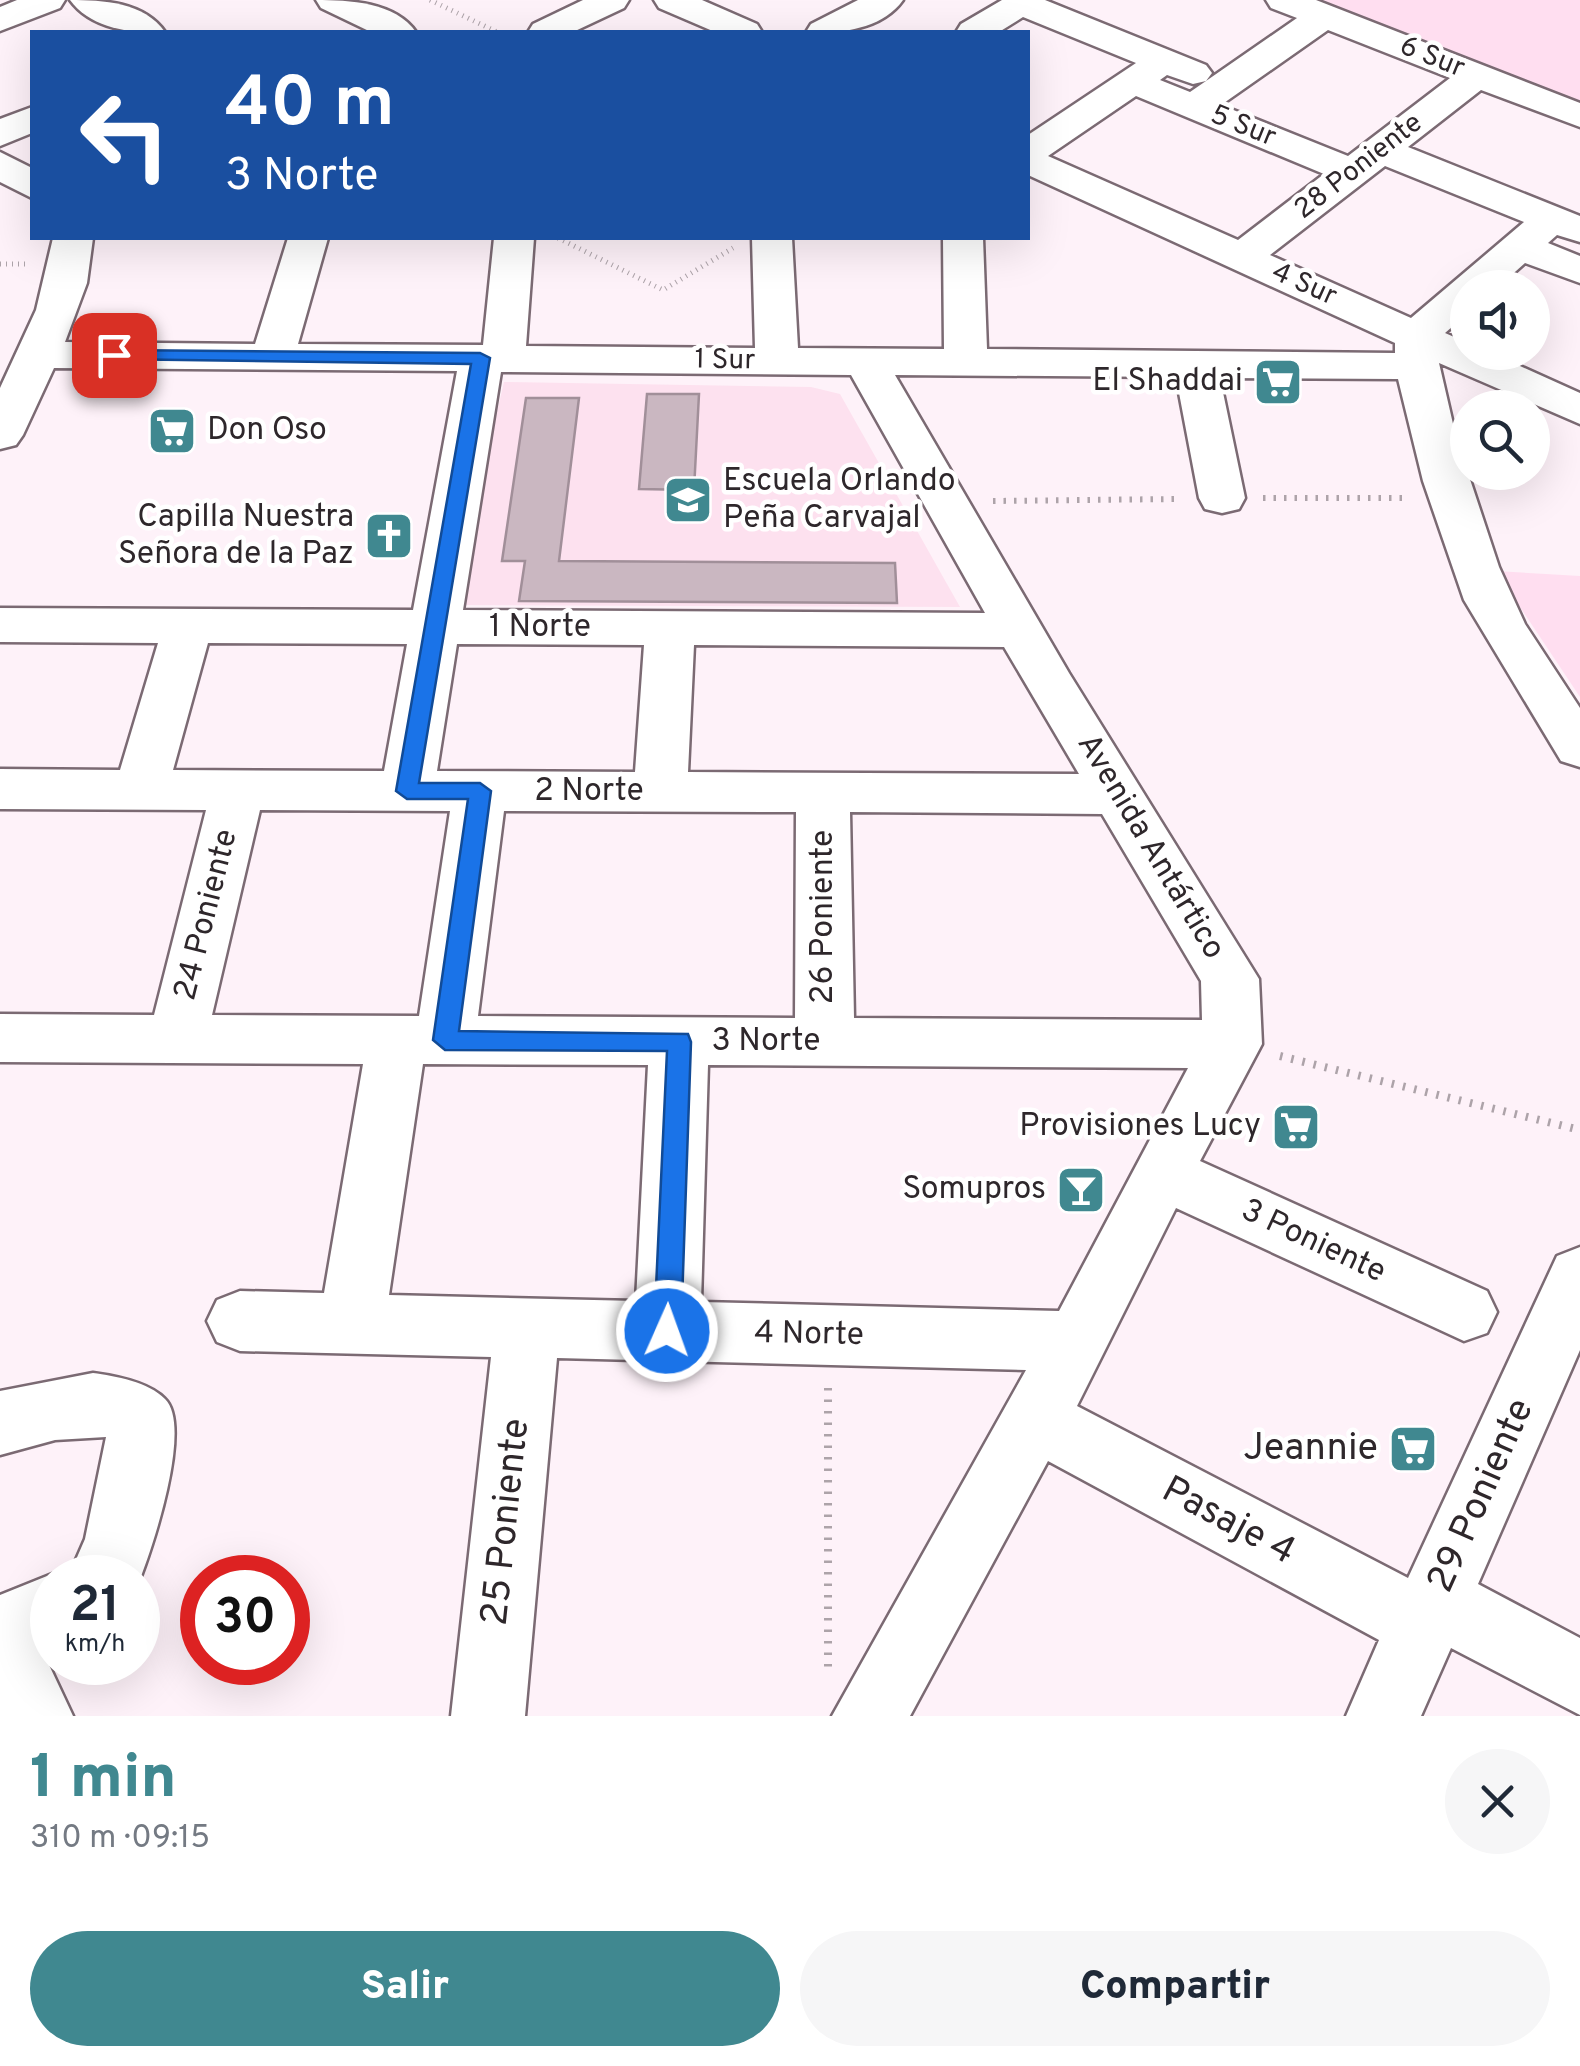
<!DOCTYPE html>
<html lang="es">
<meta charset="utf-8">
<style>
body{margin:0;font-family:Overpass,sans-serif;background:#f6f6f7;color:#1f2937;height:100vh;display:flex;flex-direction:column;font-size:38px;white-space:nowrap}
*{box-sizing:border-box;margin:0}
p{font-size:32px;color:#747a83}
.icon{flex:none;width:55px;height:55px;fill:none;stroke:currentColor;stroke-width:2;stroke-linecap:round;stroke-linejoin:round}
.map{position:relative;height:1716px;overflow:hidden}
.details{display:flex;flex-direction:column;background:#fff;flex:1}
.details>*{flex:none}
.top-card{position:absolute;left:30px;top:30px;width:1000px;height:210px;border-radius:0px;box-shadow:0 10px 40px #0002;background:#1a4fa0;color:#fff;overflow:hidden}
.buttons{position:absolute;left:1450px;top:270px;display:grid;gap:20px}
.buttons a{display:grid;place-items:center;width:100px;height:100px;border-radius:50%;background:#fff;box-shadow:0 10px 40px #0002;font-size:50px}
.speed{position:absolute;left:30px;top:1555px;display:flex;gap:20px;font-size:50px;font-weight:700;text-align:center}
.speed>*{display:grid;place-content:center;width:130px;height:130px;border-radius:50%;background:#fff;box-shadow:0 10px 40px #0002;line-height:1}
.speed small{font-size:25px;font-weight:400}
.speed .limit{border:15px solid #d22;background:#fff;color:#111}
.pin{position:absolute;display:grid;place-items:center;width:85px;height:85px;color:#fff;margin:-42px;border-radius:20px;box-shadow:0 5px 15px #0006}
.me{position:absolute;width:110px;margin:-55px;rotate:2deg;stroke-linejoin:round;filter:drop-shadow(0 0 8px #0008)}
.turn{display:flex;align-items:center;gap:35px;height:210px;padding:0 30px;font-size:45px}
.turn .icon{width:130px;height:130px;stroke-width:2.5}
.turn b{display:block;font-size:70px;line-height:85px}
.round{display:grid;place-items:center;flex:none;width:105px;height:105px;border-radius:52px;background:#f6f6f7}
.headline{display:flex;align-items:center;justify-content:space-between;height:170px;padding:0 30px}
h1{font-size:60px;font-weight:800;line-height:75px;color:#408890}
.primary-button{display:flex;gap:20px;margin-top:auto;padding:20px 30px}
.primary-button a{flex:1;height:115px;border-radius:60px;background:#408890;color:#fff;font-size:40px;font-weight:800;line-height:115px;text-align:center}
.primary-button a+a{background:#f6f6f7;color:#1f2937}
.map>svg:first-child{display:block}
</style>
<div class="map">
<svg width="1580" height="1716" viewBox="0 0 1580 1716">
<rect width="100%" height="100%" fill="#fef2f9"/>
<polygon fill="#fde1ef" points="504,382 811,387 840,394 960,607 452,605"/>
<g fill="#ffdef0">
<polygon points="1308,0 1580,0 1580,101"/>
<polygon points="1496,571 1580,576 1580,697"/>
</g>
<g fill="#cab7c1" stroke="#a18f99" stroke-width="2.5">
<polygon points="647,394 699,394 694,490 639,489"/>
<polygon points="526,398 579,398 559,561 895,563 897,603 519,601 525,561 502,561"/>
</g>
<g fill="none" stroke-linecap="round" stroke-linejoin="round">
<g stroke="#7b6a73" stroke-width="5">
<g id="minor">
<polygon points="17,0 65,0 60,8 0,31 0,7"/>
<path d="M70 0C103 0 144 2 165 32 133 34 91 29 70 0Z"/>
<path d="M316 0C349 0 395 2 416 32H371L321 8Z"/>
<polygon points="583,0 629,0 624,8 573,32 528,32 533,24"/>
<polygon points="654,0 702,0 757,24 762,32 715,32 659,8"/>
<path d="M858 0H903C882 30 838 34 806 32L811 24Z"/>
<path d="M1002 0H1045L1206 65 1212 73 1206 81 1297 18 1271 8 1266 0H1316L1580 103V127L1481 90 1408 147 1580 216V242L1557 235 1548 243 1580 256V283L1525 263 1497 288H1468V313L1445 333 1468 343V352H1489L1580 393V424L1439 363 1456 437 1499 567 1525 624 1580 708V767L1561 761 1464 600 1423 481 1398 379 1220 378 1245 498 1239 509 1222 513 1205 509 1199 498 1176 377 895 375 1069 673 1259 979 1262 1044 1200 1161 1487 1291 1497 1312 1487 1333 1464 1341 1176 1208 1077 1406 1408 1578 1557 1256 1580 1247V1350L1478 1584 1580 1638V1715L1451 1648 1421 1716H1346L1379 1640 1048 1461 910 1716H832L1026 1370 557 1358 525 1716H451L491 1357 240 1351 217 1342 207 1321 217 1300 240 1291 324 1293 363 1064 0 1062V1014L154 1015 206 810 0 809V769L120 770 158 643 0 642V608L413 610 457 371 54 368 23 435 16 445 0 449V388L36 310 53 238H93L87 283 65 342 255 344 288 238H328L298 344 483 345 494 238H534L526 346 755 348 752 238H792L798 348 944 349 943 238H983L987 349 1395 353V343L1028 175V135L1136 63 1023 17 999 32H956L961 24ZM1328 30 1450 78 1348 156 1221 105ZM1167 75 1193 84 1206 81 1190 92 1160 80ZM1136 96 1324 174 1238 240 1048 156ZM1385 166 1524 222 1411 318 1270 255ZM501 372 851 375 985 613 463 610ZM208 643 407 644 384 771 173 770ZM457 644 644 645 635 772 437 771ZM694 645 1004 647 1079 774 688 772ZM260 810 450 811 419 1016 212 1015ZM504 811 796 812 795 1018 478 1016ZM850 812 1102 814 1201 981 1202 1020 854 1018ZM423 1064 648 1065 636 1301 389 1295ZM708 1065 1188 1068 1059 1311 701 1302Z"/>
<polygon points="32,107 32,133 0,146 0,119"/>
<polygon points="0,152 32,168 32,198 0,182"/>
<path d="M93 1373C115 1376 149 1382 165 1399 193 1426 152 1550 138 1584V1578H68L85 1539 106 1437 55 1440 0 1455V1391Z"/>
<polygon points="52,1574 60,1578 52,1578 52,1646 42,1650 73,1716 0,1716 0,1595"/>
</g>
</g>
<g stroke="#ada3a9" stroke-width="5" stroke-dasharray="1 5" stroke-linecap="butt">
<polyline points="430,0 497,32"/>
<polyline points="558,238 663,290 733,248"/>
<polyline points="0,264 27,264"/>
</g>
<g stroke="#ada3a9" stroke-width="6" stroke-dasharray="2.5 8" stroke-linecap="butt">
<polyline points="1263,498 1406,498"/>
<polyline points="993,501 1176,499"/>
</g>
<g stroke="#ada3a9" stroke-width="8" stroke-dasharray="2.5 9" stroke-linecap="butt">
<polyline points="1280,1056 1580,1130"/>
<polyline points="828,1388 828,1675"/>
</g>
<use href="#minor" fill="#fff" fill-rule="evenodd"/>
</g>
<polygon fill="#1a73e8" stroke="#114b97" stroke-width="2.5" points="114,350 480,353 490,358 419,783 480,783 491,791 459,1031 688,1034 691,1042 681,1331 677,1340 667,1343 658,1340 654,1331 667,1051 445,1050 433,1040 468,799 407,799 396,791 471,364 108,359 105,355"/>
<defs>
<g id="supermarket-square" transform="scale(2.5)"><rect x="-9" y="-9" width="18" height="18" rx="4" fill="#408890" stroke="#fff"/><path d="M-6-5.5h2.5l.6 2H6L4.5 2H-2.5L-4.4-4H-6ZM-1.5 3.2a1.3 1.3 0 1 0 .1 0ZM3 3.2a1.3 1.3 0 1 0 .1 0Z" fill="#fff"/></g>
<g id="school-square" transform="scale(2.5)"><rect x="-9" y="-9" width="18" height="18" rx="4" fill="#408890" stroke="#fff"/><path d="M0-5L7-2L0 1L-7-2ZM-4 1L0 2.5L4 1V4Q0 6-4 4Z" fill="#fff"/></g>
<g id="church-square" transform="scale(2.5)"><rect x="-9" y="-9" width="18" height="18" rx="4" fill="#408890" stroke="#fff"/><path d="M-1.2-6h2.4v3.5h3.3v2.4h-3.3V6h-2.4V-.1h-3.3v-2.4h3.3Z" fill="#fff"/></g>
<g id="bar-square" transform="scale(2.5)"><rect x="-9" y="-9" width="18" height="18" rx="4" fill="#408890" stroke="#fff"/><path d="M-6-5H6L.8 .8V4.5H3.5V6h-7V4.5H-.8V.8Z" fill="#fff"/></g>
</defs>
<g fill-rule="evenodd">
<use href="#supermarket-square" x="1278" y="382"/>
<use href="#supermarket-square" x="172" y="431"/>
<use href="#school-square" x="688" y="500"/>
<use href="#church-square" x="389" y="536"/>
<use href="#supermarket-square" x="1296" y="1127"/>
<use href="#bar-square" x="1081" y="1190"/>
<use href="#supermarket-square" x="1413" y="1449"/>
</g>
<g text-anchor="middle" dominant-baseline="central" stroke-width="9" stroke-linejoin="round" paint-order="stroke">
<g font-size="28" fill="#2e272b" stroke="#fff">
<text transform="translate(1432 58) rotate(22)">6 Sur</text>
<text transform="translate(1243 127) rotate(22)">5 Sur</text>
<text transform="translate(1359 167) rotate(-38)">28 Poniente</text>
<text transform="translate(1304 285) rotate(24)">4 Sur</text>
<text transform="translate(725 361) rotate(1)">1 Sur</text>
</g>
<g font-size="32" fill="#2e272b" stroke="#fff" text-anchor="end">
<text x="1243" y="382">El Shaddai</text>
<text x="207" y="431" text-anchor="start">Don Oso</text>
<text x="723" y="482" text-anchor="start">Escuela Orlando<tspan x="723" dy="37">Peña Carvajal</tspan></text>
<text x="354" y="518">Capilla Nuestra<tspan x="354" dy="37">Señora de la Paz</tspan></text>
<text x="1261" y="1127">Provisiones Lucy</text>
<text x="1046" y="1190">Somupros</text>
</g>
<g font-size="32" fill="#2e272b" stroke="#fff">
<text x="540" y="628">1 Norte</text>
<text x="589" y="792">2 Norte</text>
<text transform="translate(1150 847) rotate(59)">Avenida Antártico</text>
<text transform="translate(207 915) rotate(-76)">24 Poniente</text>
<text transform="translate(824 917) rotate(-90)">26 Poniente</text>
<text x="766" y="1042">3 Norte</text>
<text transform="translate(1313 1242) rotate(25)">3 Poniente</text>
<text transform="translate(809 1335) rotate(1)">4 Norte</text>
</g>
<g font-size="38" fill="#2e272b" stroke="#fff" text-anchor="end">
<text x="1378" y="1449">Jeannie</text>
</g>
<g font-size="38" fill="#2e272b" stroke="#fff">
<text transform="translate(1482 1496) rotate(-66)">29 Poniente</text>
<text transform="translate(507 1522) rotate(-84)">25 Poniente</text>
<text transform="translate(1228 1522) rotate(28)">Pasaje 4</text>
</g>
</g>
</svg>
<div class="buttons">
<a><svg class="icon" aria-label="sound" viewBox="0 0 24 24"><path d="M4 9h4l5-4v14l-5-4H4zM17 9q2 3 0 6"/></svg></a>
<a><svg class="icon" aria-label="search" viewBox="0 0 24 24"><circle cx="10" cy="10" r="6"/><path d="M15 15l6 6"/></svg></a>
</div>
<div class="speed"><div>21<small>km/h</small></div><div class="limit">30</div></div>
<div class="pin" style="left:114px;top:355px;background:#d93025"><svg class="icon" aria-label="arrive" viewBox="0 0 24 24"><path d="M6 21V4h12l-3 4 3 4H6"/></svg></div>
<svg class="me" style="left:667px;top:1331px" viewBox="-20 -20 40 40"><circle r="17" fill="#1a73e8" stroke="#fff" stroke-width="3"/><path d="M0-11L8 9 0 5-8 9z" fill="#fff"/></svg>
<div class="top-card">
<div class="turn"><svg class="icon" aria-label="left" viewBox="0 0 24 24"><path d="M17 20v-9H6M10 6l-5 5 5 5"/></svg><div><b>40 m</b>3 Norte</div></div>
</div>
</div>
<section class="details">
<div class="headline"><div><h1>1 min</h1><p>310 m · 09:15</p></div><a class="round"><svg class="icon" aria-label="close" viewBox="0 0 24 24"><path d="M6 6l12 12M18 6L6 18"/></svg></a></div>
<div class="primary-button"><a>Salir</a><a>Compartir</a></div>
</section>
